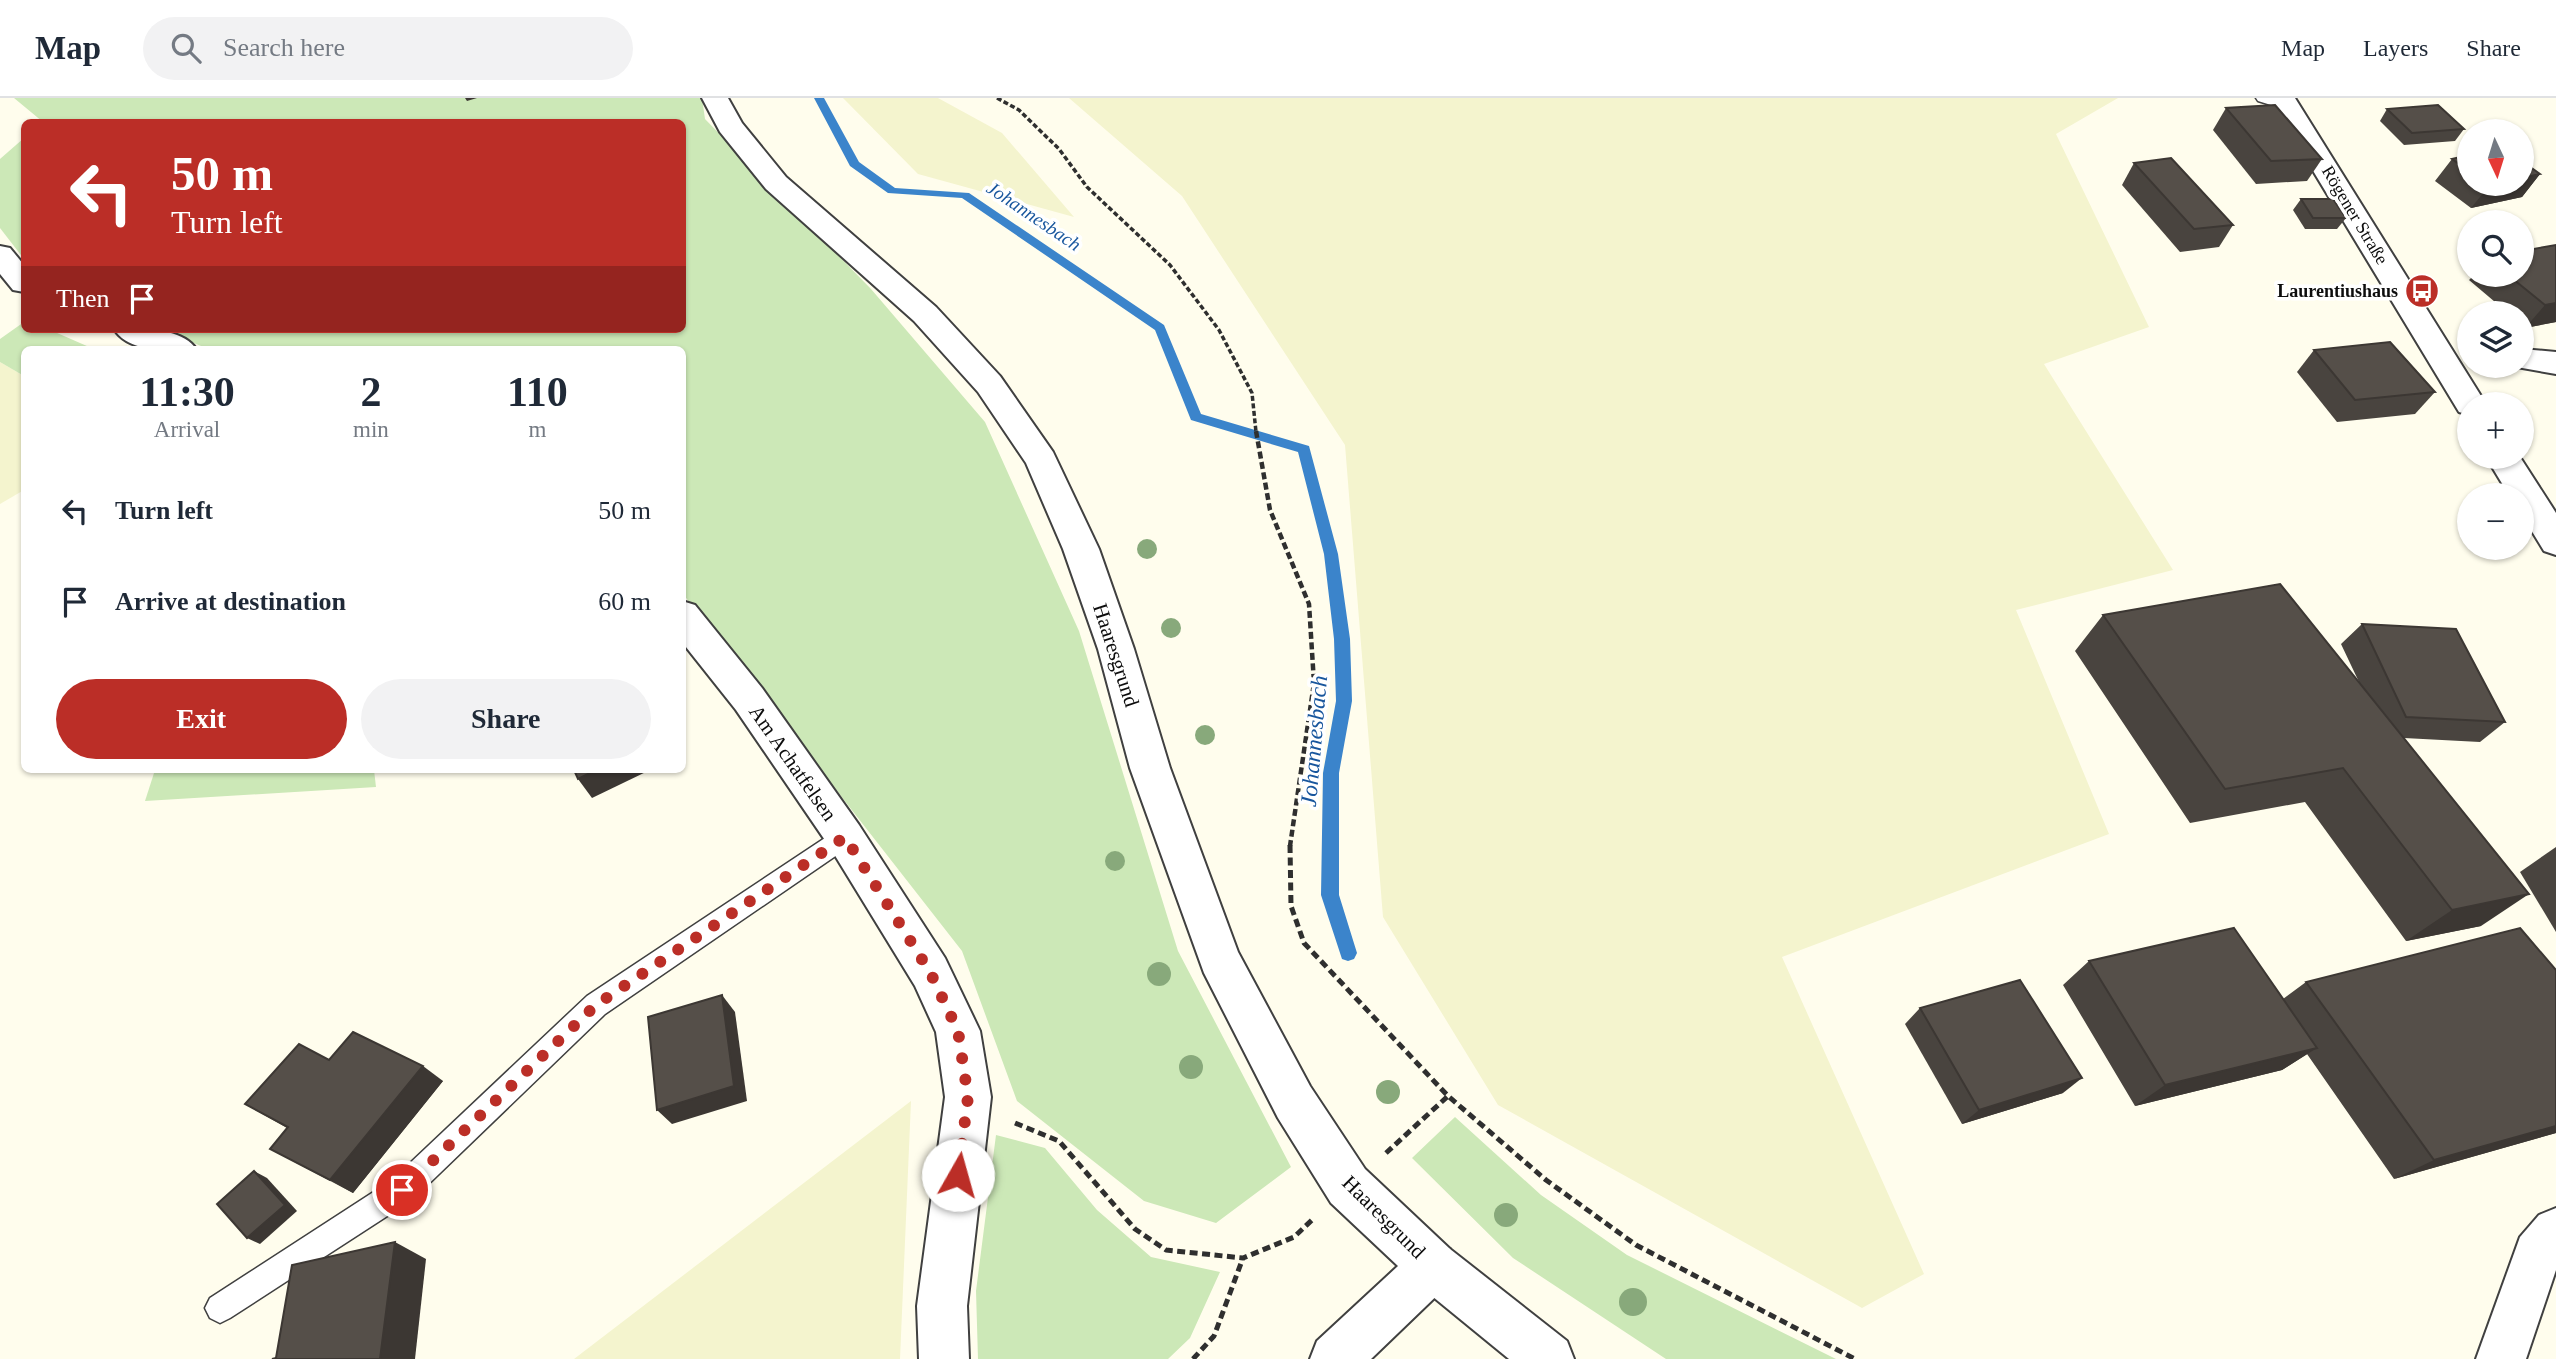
<!DOCTYPE html>
<meta charset="utf-8">
<style>
body{margin:0;font-family:Georgia,serif;background:#f2f2f3;color:#1f2937;height:100vh;display:flex;flex-direction:column;font-size:26px;white-space:nowrap}
*{box-sizing:border-box;margin:0}
p{font-size:23px;color:#747a83}
.icon{flex:none;width:38px;height:38px;fill:none;stroke:currentColor;stroke-width:2;stroke-linecap:round;stroke-linejoin:round}
.map{position:relative;flex:1;overflow:hidden}
.details{position:absolute;left:21px;top:248px;width:665px;height:427px;display:flex;flex-direction:column;background:#fff;border-radius:10px;box-shadow:0 2px 5px #0004}
.details>*{flex:none}
.hud{position:absolute;left:21px;top:21px;width:665px;height:214px;border-radius:10px;box-shadow:0 2px 5px #0004;background:#bb2e27;color:#fff;overflow:hidden}
.needle{width:46px;rotate:176deg}
.tools{position:absolute;left:2457px;top:21px;display:grid;gap:14px}
.tools a{display:grid;place-items:center;width:77px;height:77px;border-radius:50%;background:#fff;box-shadow:0 2px 5px #0004;font-size:35px}
.pin{position:absolute;display:grid;place-items:center;width:60px;height:60px;color:#fff;margin:-30px;border:4px solid #fff;border-radius:50%;box-shadow:0 2px 7px #0007}
.me{position:absolute;width:77px;margin:-38px;rotate:7deg;stroke-linejoin:round;filter:drop-shadow(0 0 5px #0008)}
.turn{display:flex;align-items:center;gap:24px;height:147px;padding:0 35px;font-size:32px}
.turn .icon{width:91px;height:91px;stroke-width:2.5}
.turn b{display:block;font-size:49px;line-height:60px}
.then{display:flex;align-items:center;height:66px;padding:0 35px;background:#0003;gap:14px;font-size:26px}
.eta{display:flex;justify-content:space-evenly;align-items:center;height:119px;text-align:center}
.eta b{font-size:42px;font-weight:800;line-height:49px}
.cta{display:flex;gap:14px;margin-top:auto;padding:14px 35px}
.cta a{flex:1;height:80px;border-radius:42px;background:#bb2e27;color:#fff;font-size:28px;font-weight:800;line-height:80px;text-align:center}
.cta a+a{background:#f2f2f3;color:#1f2937}
ul{padding:0;list-style:none}
li{display:flex;align-items:center;gap:21px;height:91px;padding:0 35px}
li div{flex:1}
li b{display:block;font-size:26px}
li em{font-style:normal}
header{display:flex;align-items:center;gap:42px;box-sizing:border-box;height:98px;padding:0 35px;background:#fff;border-bottom:2px solid #e0e1e3}
header strong{font-size:33px}
nav{display:flex;gap:38px;margin-inline-start:auto;font-size:24px}
.search{width:490px;height:63px;background:#f2f2f3;display:flex;align-items:center;gap:18px;box-sizing:border-box;padding:0 24px;border-radius:38px;color:#747a83;font-size:26px}
.map>svg:first-child{display:block}
</style>
<header>
<strong>Map</strong>
<div class="search"><svg class="icon" aria-label="search" viewBox="0 0 24 24"><circle cx="10" cy="10" r="6"/><path d="M15 15l6 6"/></svg>Search here</div>
<nav><a>Map</a><a>Layers</a><a>Share</a></nav>
</header>
<div class="map">
<svg width="2556" height="1261" viewBox="0 0 2556 1261">
<rect width="100%" height="100%" fill="#fffded"/>
<g fill="#f4f4ce">
<polygon points="843,0 938,0 1002,35 1074,119 918,76"/>
<polygon points="1069,0 2118,0 2056,36 2149,229 2044,266 2173,472 2016,512 2109,736 1782,859 1924,1176 1862,1210 1498,1007 1383,819 1345,347 1182,98"/>
<polygon points="0,264 24,278 24,392 0,406"/>
<polygon points="911,1003 900,1261 574,1261"/>
</g>
<g fill="#cce8b7">
<polygon points="14,0 702,0 705,21 871,191 985,324 1079,533 1178,853 1291,1069 1216,1125 1144,1103 1017,1003 962,853 683,496 682,252 211,252 159,231 682,231 682,24 43,24"/>
<polygon points="24,40 24,161 0,130 0,61"/>
<polygon points="24,224 24,231 48,231 96,252 24,252 24,278 0,264 0,241"/>
<polygon points="155,672 374,672 376,689 145,703"/>
<polygon points="1455,1019 1541,1097 1627,1157 1836,1261 1666,1261 1513,1160 1412,1060"/>
<polygon points="996,1037 1045,1050 1097,1112 1151,1159 1220,1174 1190,1240 1168,1261 978,1261 976,1193"/>
</g>
<g fill="none" stroke-linecap="round" stroke-linejoin="round">
<polygon fill="#3b84cb" fill-rule="evenodd" points="814,0 824,0 859,64 895,90 969,95 1164,227 1201,316 1309,348 1338,456 1350,541 1352,603 1339,675 1339,797 1357,855 1354,861 1348,863 1342,861 1321,797 1323,675 1336,603 1334,541 1324,456 1298,354 1191,322 1155,232 962,100 888,95 850,68"/>
<g stroke="#404040" stroke-width="3">
<g id="service">
<polygon points="2256,0 2281,0 2292,6 2284,11 2258,3"/>
<polygon points="845,729 853,732 857,739 853,746 605,916 412,1102 230,1220 220,1225 210,1220 205,1210 210,1200 392,1082 587,898 837,732"/>
</g>
</g>
<g stroke="#404040" stroke-width="4">
<g id="minor">
<polygon points="2269,0 2295,0 2486,306 2469,306 2469,317 2459,314"/>
<polygon points="0,148 10,150 24,167 24,194 13,192 0,176"/>
<path d="M114 231C138 231 182 228 197 252 171 252 129 256 114 231Z"/>
<polygon points="2522,251 2556,254 2556,276 2511,268 2522,268"/>
<polygon points="2486,359 2520,359 2556,415 2556,457 2544,453 2522,417 2522,397 2509,397"/>
<polygon points="682,503 695,507 762,590 859,727 945,860 980,933 991,999 967,1208 969,1261 919,1261 917,1208 945,999 936,934 915,888 831,751 736,612 682,544"/>
<polygon points="2556,1110 2556,1172 2526,1261 2476,1261 2520,1139 2539,1117"/>
<polygon points="1433,1144 1450,1151 1567,1243 1574,1261 1509,1261 1416,1185 1409,1168 1416,1151"/>
</g>
</g>
<g stroke="#404040" stroke-width="4">
<polygon id="tertiary" points="702,0 728,0 742,25 786,79 936,209 1000,278 1053,354 1099,451 1134,551 1170,670 1238,854 1310,988 1365,1071 1450,1151 1457,1168 1450,1185 1371,1261 1310,1261 1317,1243 1398,1168 1331,1105 1278,1020 1204,875 1130,670 1098,551 1063,451 1026,365 978,294 914,223 766,91 720,34"/>
</g>
<polyline stroke="#2f2f2f" stroke-width="3.5" stroke-dasharray="5 2.5" stroke-linecap="butt" points="997,0 1019,12 1059,51 1087,89 1170,167 1219,232 1252,295 1256,334"/>
<polyline stroke="#2f2f2f" stroke-width="4.5" stroke-dasharray="7 3.5" stroke-linecap="butt" points="1256,333 1270,412 1309,506 1314,585 1290,748"/>
<g stroke="#2f2f2f" stroke-width="5" stroke-dasharray="8 4.5" stroke-linecap="butt">
<polyline points="1290,747 1291,808 1304,845 1448,998 1546,1082 1636,1147 1855,1261"/>
<polyline points="1015,1025 1059,1043 1135,1131 1166,1152 1243,1160 1294,1139 1312,1122"/>
<polyline points="1386,1055 1448,998"/>
<polyline points="1193,1261 1214,1238 1243,1160"/>
</g>
<use href="#service" fill="#fff" fill-rule="evenodd"/>
<use href="#minor" fill="#fff" fill-rule="evenodd"/>
<use href="#tertiary" fill="#fff" fill-rule="evenodd"/>
</g>
<g fill="#88a97b">
<circle cx="1147" cy="451" r="10"/>
<circle cx="1171" cy="530" r="10"/>
<circle cx="1205" cy="637" r="10"/>
<circle cx="1115" cy="763" r="10"/>
<circle cx="1159" cy="876" r="12"/>
<circle cx="1191" cy="969" r="12"/>
<circle cx="1388" cy="994" r="12"/>
<circle cx="1506" cy="1117" r="12"/>
<circle cx="1633" cy="1204" r="14"/>
</g>
<g fill="#49443f">
<polygon points="2226,10 2322,61 2307,83 2256,86 2213,32"/>
<polygon points="2387,11 2464,31 2455,43 2404,47 2380,23"/>
<polygon points="2469,57 2469,86 2522,86 2540,76 2522,99 2471,110 2435,83 2452,61"/>
<polygon points="2134,65 2233,127 2219,149 2180,154 2122,87"/>
<polygon points="2301,101 2346,120 2337,131 2305,131 2293,112"/>
<polygon points="2556,147 2556,224 2525,230 2522,227 2522,215 2508,215 2469,182 2474,177 2522,177"/>
<polygon points="2314,252 2435,294 2415,316 2337,324 2297,274"/>
<polygon points="2103,517 2359,584 2341,546 2362,526 2505,624 2480,644 2404,640 2481,828 2406,843 2305,704 2190,725 2075,553"/>
<polygon points="2556,749 2556,834 2520,774"/>
<polygon points="2089,863 2283,901 2306,884 2556,1035 2394,1081 2307,956 2282,972 2135,1008 2063,887"/>
<polygon points="1920,910 2063,995 1962,1026 1905,926"/>
<polygon points="329,962 443,983 353,1095 270,1051 287,1030 245,1006"/>
</g>
<g fill="#3c3733">
<polygon points="465,0 477,0 467,3"/>
<polygon points="2540,76 2522,99 2471,110 2489,88 2497,86 2522,86 2522,80"/>
<polygon points="2556,205 2556,224 2525,230 2545,207"/>
<polygon points="596,672 650,672 592,700 578,681"/>
<polygon points="2529,796 2481,828 2406,843 2452,812"/>
<polygon points="722,897 735,914 747,1003 672,1026 657,1012"/>
<polygon points="2317,950 2282,972 2135,1008 2165,987"/>
<polygon points="423,968 443,983 353,1095 330,1082"/>
<polygon points="2082,980 2063,995 1962,1026 1979,1012"/>
<polygon points="2556,1028 2556,1035 2394,1081 2434,1062"/>
<polygon points="254,1073 267,1080 297,1113 260,1146 247,1140"/>
<polygon points="395,1144 426,1161 415,1261 380,1261"/>
</g>
<g fill="#554f49" stroke="#3c3733" stroke-width="2">
<polygon points="2275,7 2322,61 2271,63 2226,10"/>
<polygon points="2438,7 2464,31 2412,35 2387,11"/>
<polygon points="2469,57 2469,73 2452,61"/>
<polygon points="2171,60 2233,127 2194,131 2134,65"/>
<polygon points="2522,63 2540,76 2522,80"/>
<polygon points="2301,101 2333,101 2346,120 2313,120"/>
<polygon points="2556,147 2556,205 2545,207 2508,177 2522,177 2522,153"/>
<polygon points="2390,244 2435,294 2355,302 2314,252"/>
<polygon points="2280,486 2529,796 2452,812 2343,670 2225,691 2103,517"/>
<polygon points="2362,526 2456,531 2505,624 2406,619"/>
<polygon points="574,672 596,672 578,681"/>
<polygon points="2234,830 2317,950 2165,987 2089,863"/>
<polygon points="2520,830 2556,872 2556,1028 2434,1062 2306,884"/>
<polygon points="2020,882 2082,980 1979,1012 1920,910"/>
<polygon points="722,897 734,988 657,1012 648,919"/>
<polygon points="353,934 423,968 330,1082 270,1051 288,1029 245,1006 299,946 329,962"/>
<polygon points="254,1073 285,1107 247,1140 217,1106"/>
<polygon points="395,1144 380,1261 272,1261 276,1260 292,1167"/>
</g>
<g fill="none" stroke-linecap="round" stroke-linejoin="round">
<polyline stroke="#bb2e27" stroke-width="12" stroke-dasharray="0 21.6" points="402,1092 596,907 845,739 930,874 958,933 968,999 958,1077"/>
</g>
<defs>
<g id="bus-disc" transform="scale(1.75)"><circle r="9.5" fill="#bb2e27" stroke="#fff"/><path d="M-5-6H5V4H4V6H2V4H-2V6H-4V4H-5ZM-3.5-4V0h7V-4ZM-3.5 1.2v1.5H-2V1.2ZM2 1.2v1.5H3.5V1.2Z" fill="#fff"/></g>
</defs>
<g fill-rule="evenodd">
<use href="#bus-disc" x="2422" y="193"/>
</g>
<g text-anchor="middle" dominant-baseline="central" stroke-width="7" stroke-linejoin="round" paint-order="stroke">
<g font-size="18" fill="#0d0d0d" stroke="#fff">
<text transform="translate(2355 117) rotate(59)">Rögener Straße</text>
</g>
<g font-size="18" font-weight="bold" fill="#0d0d0d" stroke="#fff" text-anchor="end">
<text x="2398" y="193">Laurentiushaus</text>
</g>
<g font-size="19" font-style="italic" fill="#18569d" stroke="#fff">
<text transform="translate(1034 118) rotate(34)">Johannesbach</text>
</g>
<g font-size="21" fill="#0d0d0d" stroke="#fff">
<text transform="translate(1116 557) rotate(72)">Haaresgrund</text>
<text transform="translate(793 665) rotate(55)">Am Achatfelsen</text>
<text transform="translate(1384 1119) rotate(45)">Haaresgrund</text>
</g>
<g font-size="23" font-style="italic" fill="#18569d" stroke="#fff">
<text transform="translate(1314 643) rotate(-85)">Johannesbach</text>
</g>
</g>
</svg>
<div class="tools">
<a><svg class="needle" viewBox="-14 -14 28 28"><path d="M0-13l5 13h-10z" fill="#e53935"/><path d="M0 13l5-13h-10z" fill="#747a83"/></svg></a>
<a><svg class="icon" aria-label="search" viewBox="0 0 24 24"><circle cx="10" cy="10" r="6"/><path d="M15 15l6 6"/></svg></a>
<a><svg class="icon" aria-label="layers" viewBox="0 0 24 24"><path d="M12 4l9 5-9 5-9-5zM3 14l9 5 9-5"/></svg></a>
<a>+</a>
<a>−</a>
</div>
<div class="pin" style="left:402px;top:1092px;background:#d93025"><svg class="icon" aria-label="arrive" viewBox="0 0 24 24"><path d="M6 21V4h12l-3 4 3 4H6"/></svg></div>
<svg class="me" style="left:958px;top:1077px" viewBox="-20 -20 40 40"><circle r="19" fill="#fff"/><path d="M0-13L10 11 0 6-10 11z" fill="#bb2e27"/></svg>
<div class="hud">
<div class="turn"><svg class="icon" aria-label="left" viewBox="0 0 24 24"><path d="M17 20v-9H6M10 6l-5 5 5 5"/></svg><div><b>50 m</b>Turn left</div></div>
<div class="then">Then<svg class="icon" aria-label="arrive" viewBox="0 0 24 24"><path d="M6 21V4h12l-3 4 3 4H6"/></svg></div>
</div>
<section class="details">
<div class="eta">
<div><b>11:30</b><p>Arrival</p></div>
<div><b>2</b><p>min</p></div>
<div><b>110</b><p>m</p></div>
</div>
<ul>
<li><svg class="icon" aria-label="left" viewBox="0 0 24 24"><path d="M17 20v-9H6M10 6l-5 5 5 5"/></svg><div><b>Turn left</b></div><em>50 m</em></li>
<li><svg class="icon" aria-label="arrive" viewBox="0 0 24 24"><path d="M6 21V4h12l-3 4 3 4H6"/></svg><div><b>Arrive at destination</b></div><em>60 m</em></li>
</ul>
<div class="cta"><a>Exit</a><a>Share</a></div>
</section>
</div>
